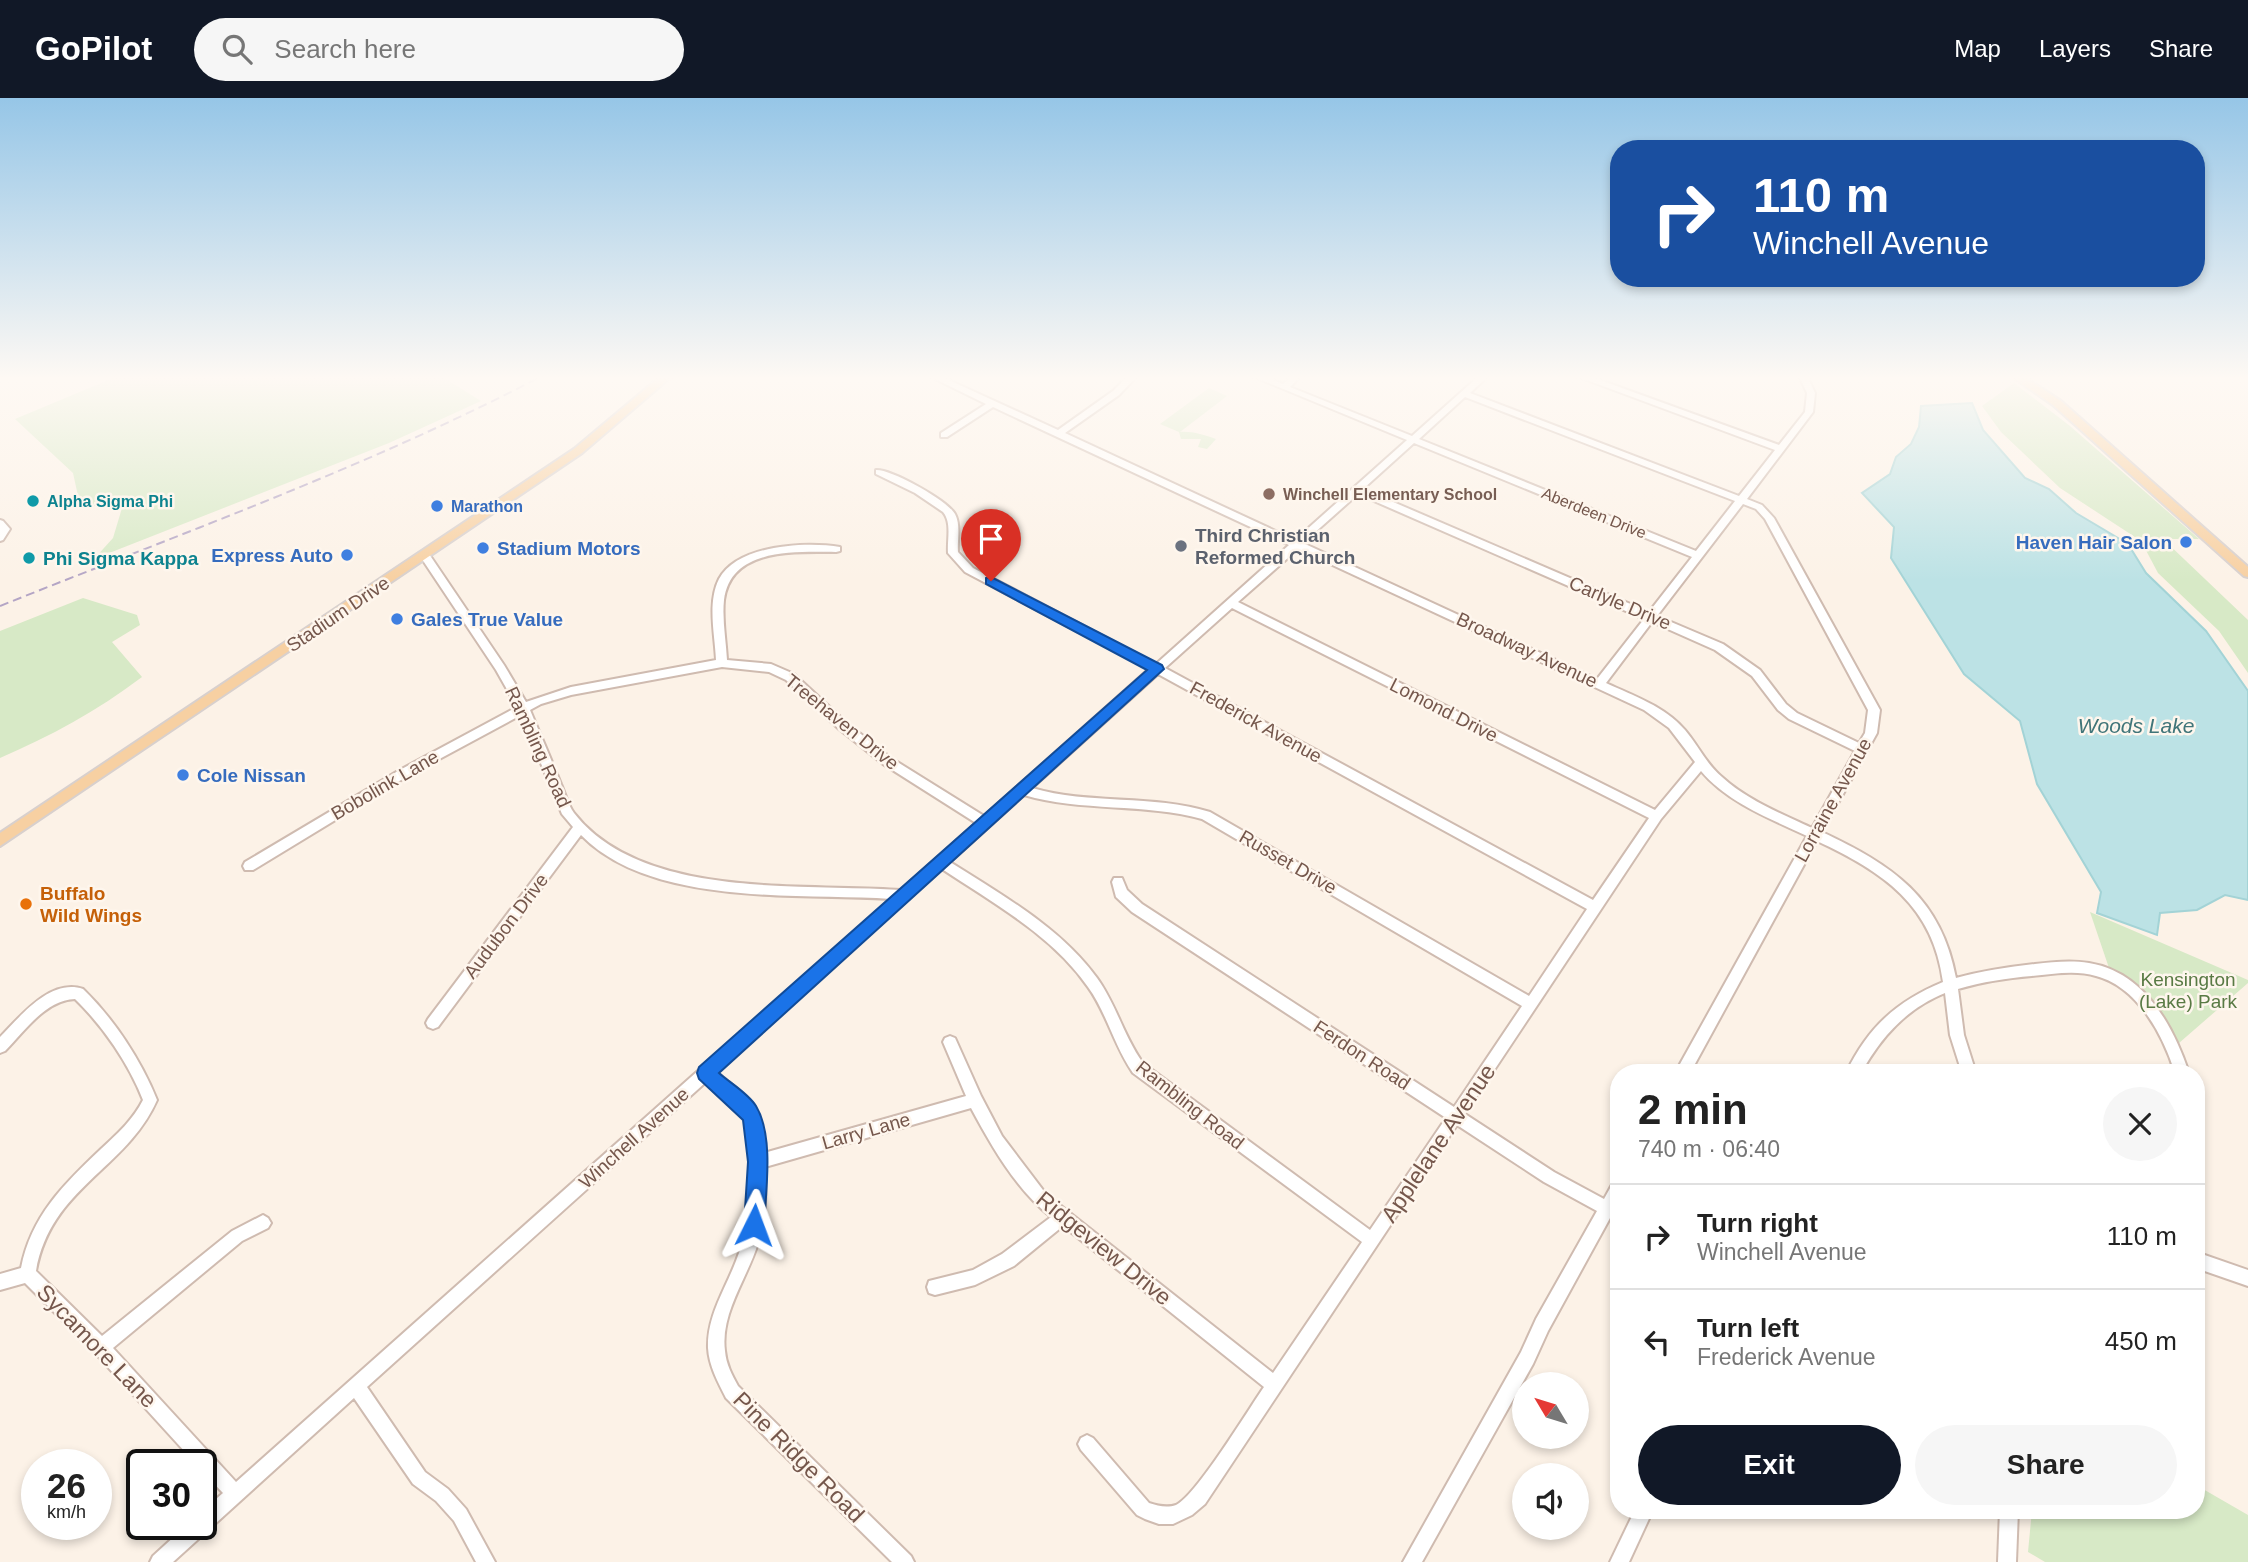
<!DOCTYPE html>
<meta charset="utf-8">
<style>
body{margin:0;font-family:Arial,sans-serif;background:#f6f6f6;color:#222;height:100vh;display:flex;flex-direction:column;font-size:26px;white-space:nowrap}
*{box-sizing:border-box;margin:0}
p{font-size:23px;color:#767676}
.icon{flex:none;width:38px;height:38px;fill:none;stroke:currentColor;stroke-width:2;stroke-linecap:round;stroke-linejoin:round}
.map{position:relative;flex:1;overflow:hidden}
.details{position:absolute;left:1610px;top:966px;width:595px;height:455px;display:flex;flex-direction:column;background:#fff;border-radius:28px;box-shadow:0 4px 10px #0003}
.details>*{flex:none}
.top-card{position:absolute;left:1610px;top:42px;width:595px;height:147px;border-radius:28px;box-shadow:0 4px 10px #0003;background:#1a4fa0;color:#fff;overflow:hidden}
.needle{width:46px;rotate:308deg}
.tools{position:absolute;left:1512px;top:1274px;display:grid;gap:14px}
.tools a{display:grid;place-items:center;width:77px;height:77px;border-radius:50%;background:#fff;box-shadow:0 4px 10px #0003;font-size:35px}
.speed{position:absolute;left:21px;top:1351px;display:flex;gap:14px;font-size:35px;font-weight:700;text-align:center}
.speed>*{display:grid;place-content:center;width:91px;height:91px;border-radius:50%;background:#fff;box-shadow:0 4px 10px #0003;line-height:1}
.speed small{font-size:18px;font-weight:400}
.speed .limit{border:4px solid #111;border-radius:10px;background:#fff;color:#111}
.pin{position:absolute;display:grid;place-items:center;width:60px;height:60px;color:#fff;margin:-72px -30px;border-radius:50% 50% 50% 0;rotate:-45deg;box-shadow:0 0 7px #0007}
.pin .icon{rotate:45deg}
.me{position:absolute;width:77px;margin:-38px;rotate:3deg;stroke-linejoin:round;filter:drop-shadow(0 0 5px #0008)}
.turn{display:flex;align-items:center;gap:24px;height:147px;padding:0 28px;font-size:32px}
.turn .icon{width:91px;height:91px;stroke-width:2.5}
.turn b{display:block;font-size:49px;line-height:60px}
.round{display:grid;place-items:center;flex:none;width:74px;height:74px;border-radius:37px;background:#f6f6f6}
.headline{display:flex;align-items:center;justify-content:space-between;height:119px;padding:0 28px}
h1{font-size:42px;font-weight:800;line-height:52px}
.button{display:flex;gap:14px;margin-top:auto;padding:14px 28px}
.button a{flex:1;height:80px;border-radius:42px;background:#111827;color:#fff;font-size:28px;font-weight:800;line-height:80px;text-align:center}
.button a+a{background:#f6f6f6;color:#222}
ul{padding:0;list-style:none}
li{display:flex;align-items:center;gap:21px;height:105px;padding:0 28px;border-top:2px solid #e0e0e0}
li div{flex:1}
li b{display:block;font-size:26px}
li em{font-style:normal}
header{display:flex;align-items:center;gap:42px;box-sizing:border-box;height:98px;padding:0 35px;background:#111827;color:#fff}
header strong{font-size:33px}
nav{display:flex;gap:38px;margin-inline-start:auto;font-size:24px}
.search{width:490px;height:63px;background:#f6f6f6;display:flex;align-items:center;gap:18px;box-sizing:border-box;padding:0 24px;border-radius:38px;color:#767676;font-size:26px}
.map>svg:first-child{display:block}
</style>
<header>
<strong>GoPilot</strong>
<div class="search"><svg class="icon" aria-label="search" viewBox="0 0 24 24"><circle cx="10" cy="10" r="6"/><path d="M15 15l6 6"/></svg>Search here</div>
<nav><a>Map</a><a>Layers</a><a>Share</a></nav>
</header>
<div class="map">
<svg width="2248" height="1464" viewBox="0 0 2248 1464">
<rect width="100%" height="100%" fill="#fcf2e7"/>
<g fill="#d7e9c6">
<polygon points="118,278 441,278 481,303 389,345 94,461 113,440 122,410 80,407 73,375 15,321"/>
<polygon points="2014,285 2070,328 2199,441 2163,441 2248,522 2248,575 2219,533 2158,475 2141,443 2060,390 2001,334 1982,308"/>
<path d="M1209 290 1227 298 1180 334C1192 333 1204 337 1216 341L1207 351 1198 349 1201 341H1181L1179 334 1160 326Z"/>
<path d="M83 500 137 517 140 527 112 544 142 579C97 613 51 638 0 660V533Z"/>
<polygon points="2090,814 2248,882 2248,885 2179,945 2160,911 2131,884 2109,870"/>
<polygon points="2196,1387 2248,1417 2248,1464 2045,1464 2028,1454 2032,1412 2196,1412"/>
</g>
<polygon fill="#bce2e5" stroke="#a3d3d6" stroke-width="2" points="1972,305 1983,332 2025,380 2049,391 2076,415 2128,446 2146,475 2206,533 2248,593 2248,802 2225,797 2197,812 2160,815 2157,837 2097,815 2101,794 2037,686 2020,623 1964,576 1891,460 1894,429 1862,395 1890,376 1896,359 1911,346 1919,329 1921,308"/>
<g fill="none" stroke-linecap="round" stroke-linejoin="round">
<g stroke="#cfbbb0" stroke-width="4">
<g id="minor">
<path d="M929 278H940L1058 332 1113 293 1128 278H1137L1119 297 1065 335 1295 442 1407 342 1252 278H1264L1283 286 1292 278H1301L1290 289 1412 338 1479 278H1488L1470 295 1739 398 1775 352 1576 278H1589L1779 347 1805 314 1807 295 1799 278H1807L1815 295 1813 314 1747 401 1762 407 1774 420 1880 612 1877 635 1822 734C1892 767 1941 799 1956 880 1982 873 2008 869 2035 866 2053 864 2071 862 2089 865 2144 874 2173 927 2189 975H2175C2163 937 2138 889 2096 878 2076 872 2053 876 2032 878 2007 880 1982 884 1958 891L1964 937 1976 975H1962L1950 937 1945 895C1906 911 1881 939 1861 975H1846C1868 929 1897 903 1943 884 1933 807 1883 774 1817 743L1690 975H1675L1807 738C1771 721 1728 705 1701 673L1661 721 1465 1016 1554 1074 1604 1101 1614 1083 1619 1081V1103L1617 1107 1619 1109V1124L1610 1120 1548 1233 1533 1266 1422 1464H1403L1521 1254 1536 1221 1597 1113 1544 1084 1457 1027 1205 1406 1192 1417 1173 1426H1159L1145 1421 1137 1417 1081 1352 1078 1346 1081 1340 1087 1337 1093 1340 1149 1405C1158 1408 1167 1410 1176 1407 1196 1398 1248 1312 1264 1289L1063 1128 1014 1168 975 1187 935 1197 929 1195 927 1189 929 1183 973 1172 1002 1156 1051 1119C1016 1091 992 1049 971 1010L765 1069C766 1094 766 1120 758 1145 748 1179 720 1215 725 1253 726 1266 732 1277 738 1288L911 1458 914 1464H892L726 1300C718 1284 709 1268 708 1250 707 1218 725 1192 736 1163 751 1127 751 1090 749 1052 748 1041 749 1026 742 1015 734 1002 718 993 706 984L367 1289 425 1374 448 1391 466 1411 495 1464H476L454 1423 436 1403 413 1386 354 1300 173 1464H150L153 1458 188 1426H201V1414L223 1395 201 1372V1367H197L95 1255 25 1185 0 1192V1176L21 1170C31 1118 64 1086 101 1051 117 1036 133 1022 143 1002 129 966 103 928 75 901 45 902 24 934 5 953L0 955V939C20 919 50 880 83 891 114 921 141 962 157 1002 126 1072 51 1089 36 1173L102 1238 232 1133 263 1117 268 1120 271 1125 268 1130 242 1143 113 1250 236 1384 891 801C798 795 651 809 581 737L438 929 433 931 428 929 426 925 428 921 573 729 562 716 521 617 406 679 253 772H245L243 768 245 764 398 673 517 609 496 572 420 458 421 456H429L504 567 526 604 571 589 716 562C715 537 707 505 719 481 737 447 806 443 840 449V453L836 454C796 454 731 449 724 502 722 522 726 542 727 562L771 566 794 576 847 625 891 660 984 718 1149 571 965 474 948 455C947 441 952 425 943 414L915 395 876 376V372C891 371 947 402 955 416 961 427 957 443 958 454L973 470 1156 566 1289 447 993 309 947 339H941V335L986 306ZM1465 299 1735 403 1696 453 1419 341ZM1414 345 1692 459 1649 514 1363 391ZM1358 396 1644 521 1597 581 1303 445ZM1743 406 1756 411 1765 421 1868 612 1865 635 1859 645 1797 615 1786 606 1760 572 1723 546 1657 518ZM1298 451 1644 612 1669 630 1695 664 1655 712 1238 504ZM1232 510 1649 720 1593 802 1165 570ZM1652 524 1715 552 1752 578 1778 612 1789 621 1855 653 1812 730C1782 716 1747 702 1722 679 1706 666 1698 647 1685 632 1664 608 1634 598 1606 585ZM722 569 769 574 786 582 839 631 883 666 976 725 901 792C802 785 642 802 574 715 568 707 565 695 561 686 551 661 540 636 530 612L541 606 571 597ZM1158 576 1587 811 1529 898 1210 714C1152 696 1090 707 1032 690ZM1024 697C1082 714 1144 705 1202 721L1522 908 1454 1009 1142 806 1127 792 1122 780H1114L1112 784 1116 799 1132 814 1446 1020 1370 1132 1143 965C1124 939 1116 906 1097 880 1060 829 1002 797 950 764ZM942 771C993 805 1052 837 1088 889 1107 915 1114 948 1133 975L1362 1144 1273 1275 1046 1096 1002 1038 981 998 955 940 950 938 945 940 943 944 966 998 764 1055C760 1008 753 1003 716 974Z"/>
<polygon points="0,422 3,423 10,431 3,442 0,443"/>
<polygon points="2196,1154 2248,1172 2248,1188 2196,1170"/>
<polygon points="1635,1412 1653,1412 1629,1464 1610,1464"/>
<polygon points="2000,1412 2018,1412 2016,1464 1998,1464"/>
</g>
</g>
<g stroke="#d8d0cd" stroke-width="4">
<g id="major">
<polygon points="661,278 672,278 582,355 0,748 0,735 574,351"/>
<polygon points="2011,278 2023,278 2061,303 2248,469 2248,479 2244,478 2053,307"/>
</g>
</g>
<use href="#minor" fill="#fff" fill-rule="evenodd"/>
<use href="#major" fill="#f7d0a2" fill-rule="evenodd"/>
<path stroke="#b4a5c5" stroke-width="2" stroke-dasharray="9 5" stroke-linecap="butt" d="M0 508C182 435 368 369 542 278"/>
</g>
<linearGradient id="sky" x2="0" y2="1"><stop stop-color="#96c6e7"/><stop offset="0.58" stop-color="#fef9f4"/><stop offset="1" stop-color="#fef9f4" stop-opacity="0"/></linearGradient>
<rect width="2248" height="483" fill="url(#sky)"/>
<path fill="#1a73e8" stroke="#114b97" stroke-width="2" d="M991 479 1162 567 1164 571 719 975C730 985 748 995 756 1008 774 1038 766 1092 764 1127L761 1134 754 1137 747 1134 744 1127 748 1064 743 1022 699 981 697 975 699 969 1147 572 986 486V480Z"/>
<circle fill="#8d6e63" stroke="#fef6ed" stroke-width="2.5" cx="1269" cy="396" r="7"/>
<g fill="#0f9aa8" stroke="#fef6ed" stroke-width="2.5">
<circle cx="33" cy="403" r="7"/>
<circle cx="29" cy="460" r="7"/>
</g>
<g fill="#3f7fe0" stroke="#fef6ed" stroke-width="2.5">
<circle cx="437" cy="408" r="7"/>
<circle cx="2186" cy="444" r="7"/>
<circle cx="483" cy="450" r="7"/>
<circle cx="347" cy="457" r="7"/>
<circle cx="397" cy="521" r="7"/>
<circle cx="183" cy="677" r="7"/>
</g>
<circle fill="#6b7280" stroke="#fef6ed" stroke-width="2.5" cx="1181" cy="448" r="7"/>
<circle fill="#e8710a" stroke="#fef6ed" stroke-width="2.5" cx="26" cy="806" r="7"/>
<g text-anchor="middle" dominant-baseline="central" stroke-width="5" stroke-linejoin="round" paint-order="stroke">
<g font-size="16" font-weight="bold" fill="#785e54" stroke="#fef6ed" text-anchor="start">
<text x="1283" y="396">Winchell Elementary School</text>
</g>
<g font-size="16" font-weight="bold" fill="#0d838f" stroke="#fef6ed" text-anchor="start">
<text x="47" y="403">Alpha Sigma Phi</text>
</g>
<g font-size="16" font-weight="bold" fill="#366cbe" stroke="#fef6ed" text-anchor="start">
<text x="451" y="408">Marathon</text>
</g>
<g font-size="16" fill="#75574c" stroke="#fef6ed">
<text transform="translate(1594 415) rotate(22)">Aberdeen Drive</text>
</g>
<g font-size="19" font-weight="bold" fill="#5b616d" stroke="#fef6ed" text-anchor="start">
<text x="1195" y="437">Third Christian<tspan x="1195" dy="22">Reformed Church</tspan></text>
</g>
<g font-size="19" font-weight="bold" fill="#366cbe" stroke="#fef6ed" text-anchor="start">
<text x="2172" y="444" text-anchor="end">Haven Hair Salon</text>
<text x="497" y="450">Stadium Motors</text>
<text x="333" y="457" text-anchor="end">Express Auto</text>
<text x="411" y="521">Gales True Value</text>
<text x="197" y="677">Cole Nissan</text>
</g>
<g font-size="19" font-weight="bold" fill="#0d838f" stroke="#fef6ed" text-anchor="start">
<text x="43" y="460">Phi Sigma Kappa</text>
</g>
<g font-size="19" fill="#75574c" stroke="#fef6ed">
<text transform="translate(1620 505) rotate(23)">Carlyle Drive</text>
<text transform="translate(338 516) rotate(-34)">Stadium Drive</text>
<text transform="translate(1527 552) rotate(25)">Broadway Avenue</text>
<text transform="translate(1444 612) rotate(27)">Lomond Drive</text>
<text transform="translate(842 624) rotate(39)">Treehaven Drive</text>
<text transform="translate(1256 624) rotate(29)">Frederick Avenue</text>
<text transform="translate(538 649) rotate(65)">Rambling Road</text>
<text transform="translate(385 687) rotate(-30)">Bobolink Lane</text>
<text transform="translate(1833 702) rotate(-61)">Lorraine Avenue</text>
<text transform="translate(1288 764) rotate(30)">Russet Drive</text>
<text transform="translate(506 828) rotate(-53)">Audubon Drive</text>
<text transform="translate(1362 957) rotate(33)">Ferdon Road</text>
<text transform="translate(1190 1007) rotate(38)">Rambling Road</text>
<text transform="translate(866 1033) rotate(-16)">Larry Lane</text>
<text transform="translate(634 1040) rotate(-42)">Winchell Avenue</text>
</g>
<g font-size="19" font-weight="bold" fill="#c56008" stroke="#fef6ed" text-anchor="start">
<text x="40" y="795">Buffalo<tspan x="40" dy="22">Wild Wings</tspan></text>
</g>
<g font-size="19" fill="#597a44" stroke="#fef6ed">
<text x="2188" y="881">Kensington<tspan x="2188" dy="22">(Lake) Park</tspan></text>
</g>
<g font-size="21" font-style="italic" fill="#407579" stroke="#fef6ed">
<text x="2136" y="627">Woods Lake</text>
</g>
<g font-size="23" fill="#75574c" stroke="#fef6ed">
<text transform="translate(1438 1045) rotate(-56)">Applelane Avenue</text>
<text transform="translate(1104 1150) rotate(39)">Ridgeview Drive</text>
<text transform="translate(97 1248) rotate(46)">Sycamore Lane</text>
<text transform="translate(799 1359) rotate(45)">Pine Ridge Road</text>
</g>
</g>
</svg>
<div class="tools">
<a><svg class="needle" viewBox="-14 -14 28 28"><path d="M0-13l5 13h-10z" fill="#e53935"/><path d="M0 13l5-13h-10z" fill="#767676"/></svg></a>
<a><svg class="icon" aria-label="sound" viewBox="0 0 24 24"><path d="M4 9h4l5-4v14l-5-4H4zM17 9q2 3 0 6"/></svg></a>
</div>
<div class="speed"><div>26<small>km/h</small></div><div class="limit">30</div></div>
<div class="pin" style="left:991px;top:483px;background:#d93025"><svg class="icon" aria-label="arrive" viewBox="0 0 24 24"><path d="M6 21V4h12l-3 4 3 4H6"/></svg></div>
<svg class="me" style="left:754px;top:1127px" viewBox="-20 -20 40 40"><path d="M0-17L14 15 0 8-14 15z" fill="#1a73e8" stroke="#fff" stroke-width="4"/></svg>
<div class="top-card">
<div class="turn"><svg class="icon" aria-label="right" viewBox="0 0 24 24"><path d="M7 20v-9h11M14 6l5 5-5 5"/></svg><div><b>110 m</b>Winchell Avenue</div></div>
</div>
<section class="details">
<div class="headline"><div><h1>2 min</h1><p>740 m · 06:40</p></div><a class="round"><svg class="icon" aria-label="close" viewBox="0 0 24 24"><path d="M6 6l12 12M18 6L6 18"/></svg></a></div>
<ul>
<li><svg class="icon" aria-label="right" viewBox="0 0 24 24"><path d="M7 20v-9h11M14 6l5 5-5 5"/></svg><div><b>Turn right</b><p>Winchell Avenue</p></div><em>110 m</em></li>
<li><svg class="icon" aria-label="left" viewBox="0 0 24 24"><path d="M17 20v-9H6M10 6l-5 5 5 5"/></svg><div><b>Turn left</b><p>Frederick Avenue</p></div><em>450 m</em></li>
</ul>
<div class="button"><a>Exit</a><a>Share</a></div>
</section>
</div>
